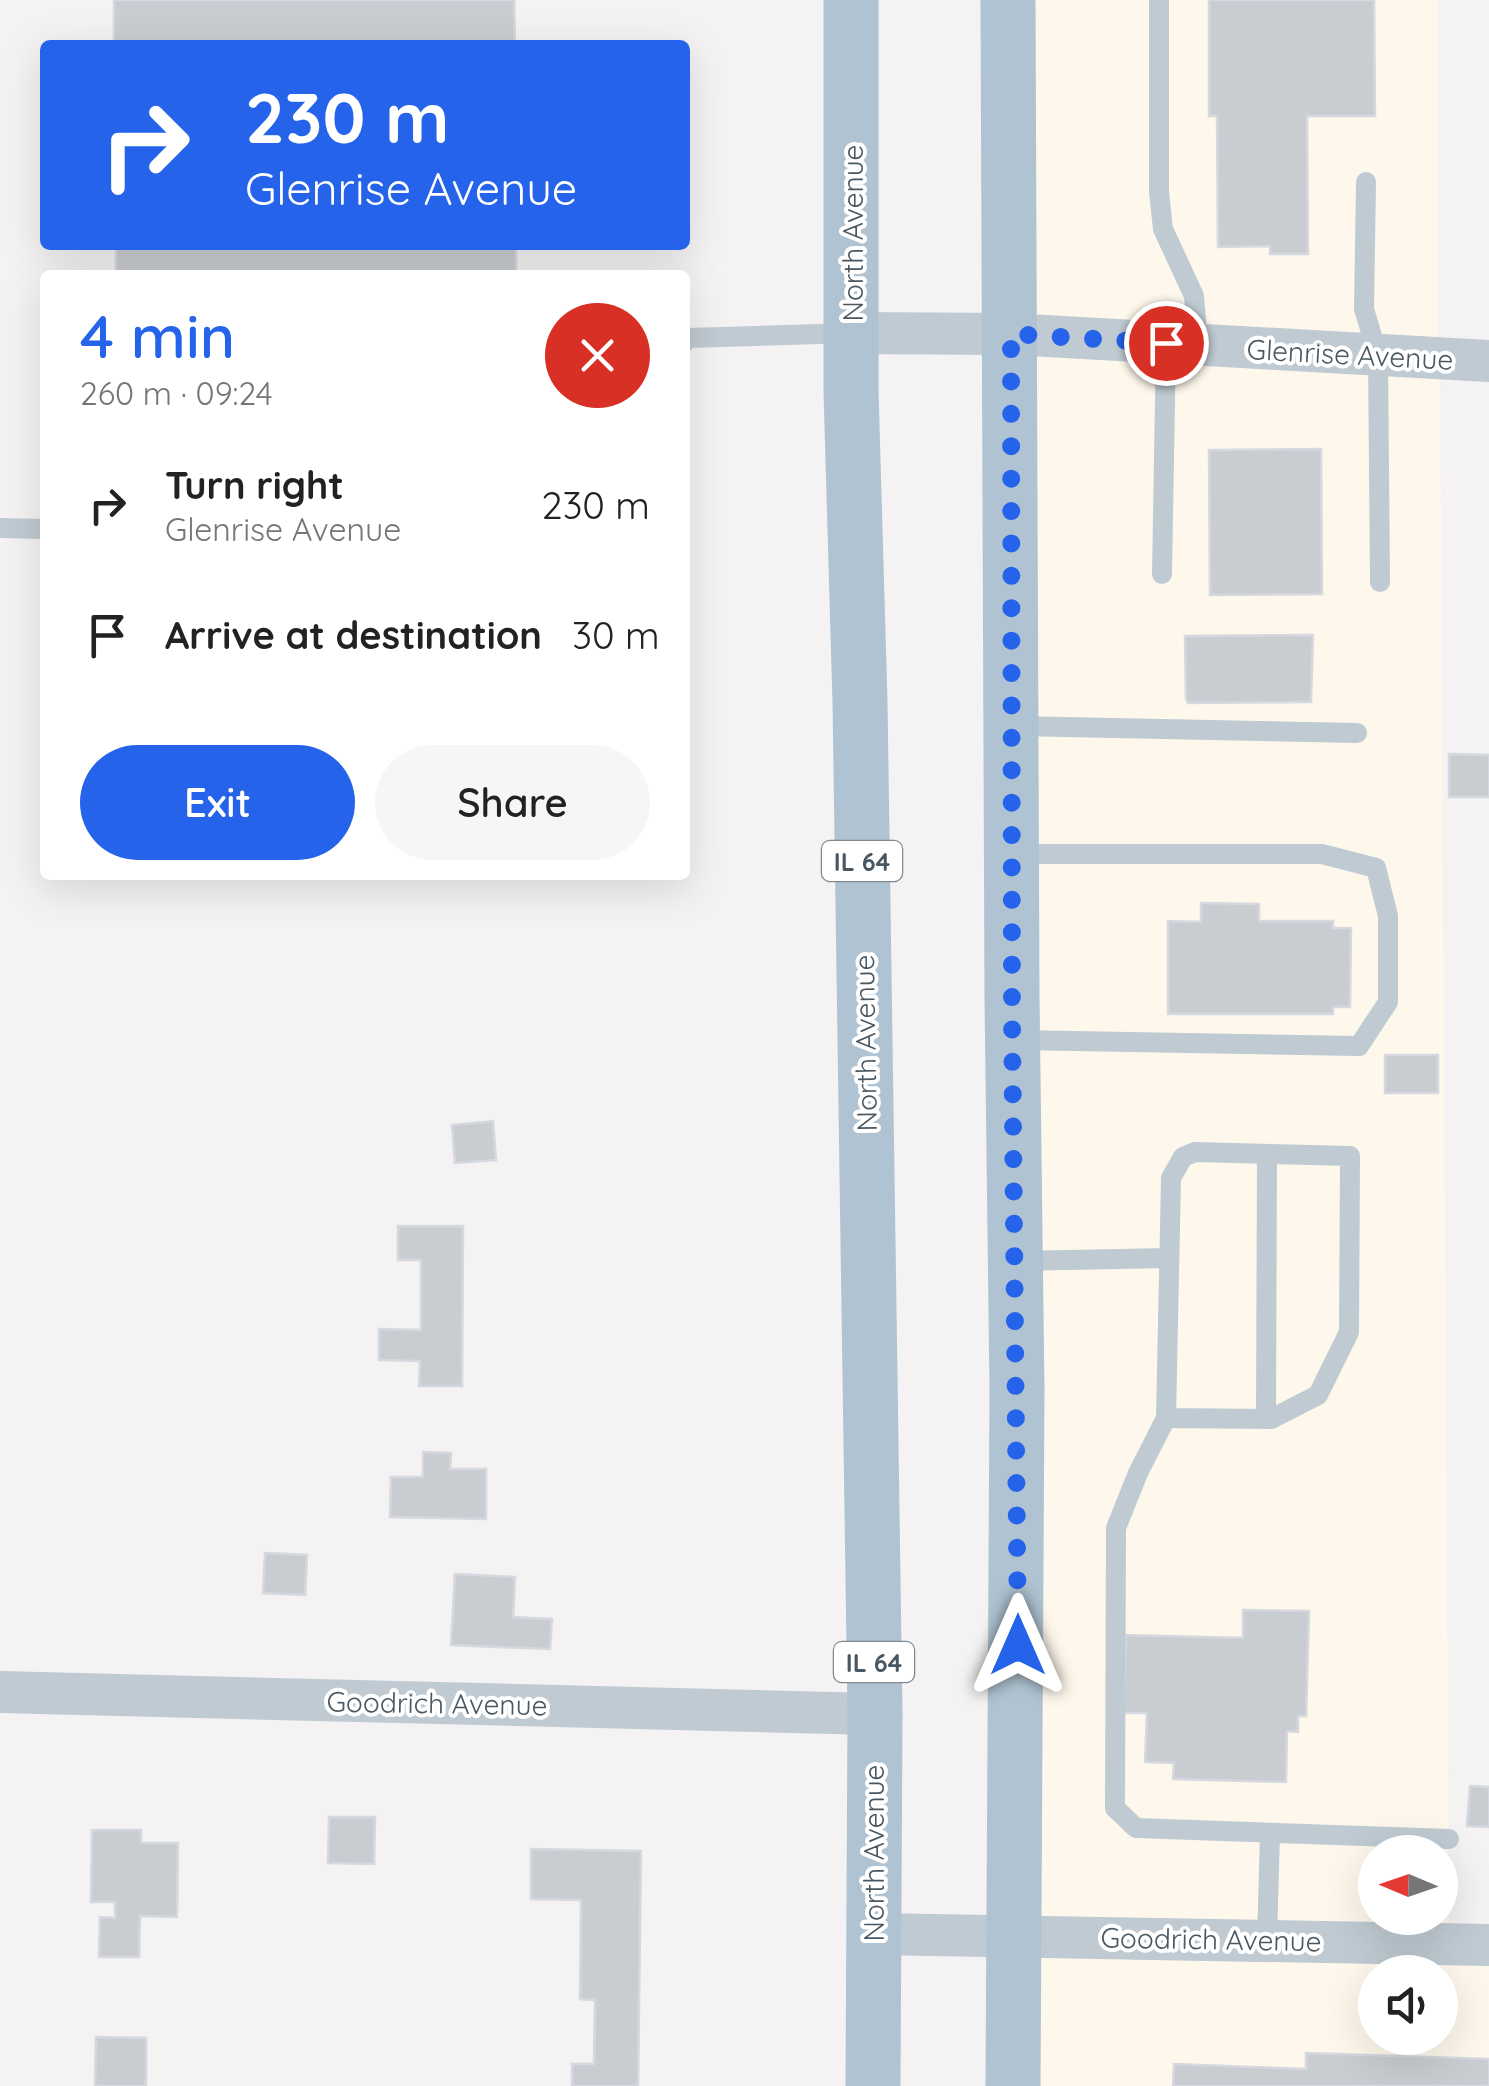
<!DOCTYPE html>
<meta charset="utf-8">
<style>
body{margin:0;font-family:Quicksand,sans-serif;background:#f6f6f6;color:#222;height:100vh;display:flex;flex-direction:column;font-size:38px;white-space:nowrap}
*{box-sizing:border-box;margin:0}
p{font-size:32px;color:#767676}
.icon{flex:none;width:55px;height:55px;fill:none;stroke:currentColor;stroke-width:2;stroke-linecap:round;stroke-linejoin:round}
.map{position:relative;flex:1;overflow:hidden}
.panel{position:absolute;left:40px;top:270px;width:650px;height:610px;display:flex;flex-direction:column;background:#fff;border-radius:10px;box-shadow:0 10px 40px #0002}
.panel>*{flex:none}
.guide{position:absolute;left:40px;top:40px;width:650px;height:210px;border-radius:10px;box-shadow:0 10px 40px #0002;background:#2563eb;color:#fff;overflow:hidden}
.needle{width:65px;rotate:272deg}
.buttons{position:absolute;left:1358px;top:1835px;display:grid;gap:20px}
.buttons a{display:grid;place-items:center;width:100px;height:100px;border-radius:50%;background:#fff;box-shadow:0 10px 40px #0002;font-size:50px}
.pin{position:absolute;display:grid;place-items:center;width:85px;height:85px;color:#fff;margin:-42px;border:5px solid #fff;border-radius:50%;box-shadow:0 2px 10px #0007}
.me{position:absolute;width:110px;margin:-55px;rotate:0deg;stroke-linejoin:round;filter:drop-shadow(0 0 8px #0008)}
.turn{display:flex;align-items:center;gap:35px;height:210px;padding:0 40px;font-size:45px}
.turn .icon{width:130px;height:130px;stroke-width:2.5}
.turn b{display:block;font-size:70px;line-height:85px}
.round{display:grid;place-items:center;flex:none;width:105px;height:105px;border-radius:52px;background:#f6f6f6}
.overview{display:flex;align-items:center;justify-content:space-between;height:170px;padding:0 40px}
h1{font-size:60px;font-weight:600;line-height:75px;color:#2563eb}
.primary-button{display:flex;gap:20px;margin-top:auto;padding:20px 40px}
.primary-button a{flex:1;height:115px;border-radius:60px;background:#2563eb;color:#fff;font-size:40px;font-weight:600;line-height:115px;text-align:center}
.primary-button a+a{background:#f6f6f6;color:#222}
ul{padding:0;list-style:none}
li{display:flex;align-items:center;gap:30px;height:130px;padding:0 40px}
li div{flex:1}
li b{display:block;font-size:38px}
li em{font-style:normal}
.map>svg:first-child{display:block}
</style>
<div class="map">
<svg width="1489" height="2086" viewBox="0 0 1489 2086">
<rect width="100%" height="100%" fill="#f4f2f2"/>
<g fill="#fef8ec" fill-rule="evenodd">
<polygon points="1019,0 1438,0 1438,347 1022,323"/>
<path d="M1026 347 1440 373 1449 1931 1028 1923ZM1375 1852H1440V1918H1375Z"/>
<path d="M1024 1949 1489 1959V2086H1025ZM1375 1972H1440V2038H1375Z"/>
</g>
<g fill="#c9cdd2" stroke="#d5d8de" stroke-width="2.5">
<polygon points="114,0 514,0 515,45 114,45"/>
<polygon points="1209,0 1374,0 1375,116 1307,116 1308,254 1270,254 1270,246 1218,247 1217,116 1209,116"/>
<rect x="116" y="245" width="400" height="30"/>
<polygon points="1321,449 1322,594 1210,595 1209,450"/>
<polygon points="1313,635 1311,702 1188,703 1186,699 1185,636"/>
<polygon points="1449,754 1489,755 1489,797 1449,797"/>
<polygon points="1201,903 1259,904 1259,921 1333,921 1333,928 1351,928 1350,1007 1333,1007 1333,1014 1168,1014 1168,921 1201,922"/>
<rect x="1385" y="1055" width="53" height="38"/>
<polygon points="493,1121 496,1160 455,1163 452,1125"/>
<polygon points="398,1226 463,1226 462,1386 419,1386 420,1361 379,1360 379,1329 421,1330 421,1260 398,1260"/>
<polygon points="423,1452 451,1453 450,1469 486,1469 486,1519 390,1517 391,1477 423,1477"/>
<polygon points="265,1553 307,1555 305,1595 263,1593"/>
<polygon points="455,1574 515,1577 513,1617 552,1619 550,1649 451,1645"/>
<polygon points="1243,1610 1309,1611 1306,1716 1298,1716 1298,1732 1287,1731 1286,1782 1173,1779 1174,1763 1145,1762 1147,1713 1124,1713 1126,1635 1243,1638"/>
<polygon points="1470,1786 1489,1787 1489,1827 1467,1826"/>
<polygon points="329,1817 375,1817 374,1864 328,1863"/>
<polygon points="92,1830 141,1830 141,1843 178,1843 177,1917 140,1916 139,1957 99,1957 100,1917 115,1918 115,1902 91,1902"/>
<polygon points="531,1849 641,1851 638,2086 572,2086 572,2064 594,2064 595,2000 580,1999 581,1900 531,1899"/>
<polygon points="96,2037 146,2038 146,2086 95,2086"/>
<polygon points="1306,2053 1489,2059 1489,2086 1173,2086 1174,2064 1306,2069"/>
</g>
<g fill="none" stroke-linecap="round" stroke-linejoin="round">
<g stroke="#bfcad2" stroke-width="20">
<polyline points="1159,0 1159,192 1163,229 1194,296 1198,345"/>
<polyline points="1366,182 1364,309 1378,356 1380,582"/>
<polyline points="685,342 687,338 851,333"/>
<polyline points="0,528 45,529"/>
<polyline points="1162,574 1166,343"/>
<polyline points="1013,726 1357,733"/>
<polyline points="1014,854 1322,854 1376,868 1388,916 1388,1002 1359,1046 1015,1040"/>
<polyline points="1016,1261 1169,1258"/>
<polyline points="1166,1418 1271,1419 1318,1395 1349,1332 1350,1156 1195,1152 1183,1157 1171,1178 1166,1418 1138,1473 1116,1528 1115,1808 1136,1828 1449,1839"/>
<polyline points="1266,1418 1267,1154"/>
<polyline points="1267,1940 1270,1833"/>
</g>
<g stroke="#bfcad2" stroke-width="42">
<polyline points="852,333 1011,334 1489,361"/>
<polyline points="0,1692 875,1714"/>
<polyline points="873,1934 1489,1945"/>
</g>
<g stroke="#b0c3d2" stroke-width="55">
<polyline points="851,0 851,391 860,702 875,1714 873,2086"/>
<polyline points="1008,0 1012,996 1017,1390 1013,2086"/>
</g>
</g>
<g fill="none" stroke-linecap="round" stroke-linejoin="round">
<polyline stroke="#2563eb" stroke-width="18" stroke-dasharray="0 32.4" points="1018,1645 1012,1018 1011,334 1166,343"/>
</g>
<g text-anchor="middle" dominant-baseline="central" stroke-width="8" stroke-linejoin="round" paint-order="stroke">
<g fill="#fff" stroke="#7f8990" stroke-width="2.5">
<rect x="822" y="841" width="80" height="40" rx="8"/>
<rect x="834" y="1642" width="80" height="40" rx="8"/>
</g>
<g font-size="25" font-weight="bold" fill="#485761">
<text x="862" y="861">IL 64</text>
<text x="874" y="1662">IL 64</text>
</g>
<g font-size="28" fill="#485761" stroke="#fff">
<text transform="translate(852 233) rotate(-90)">North Avenue</text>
<text transform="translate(1350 354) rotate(3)">Glenrise Avenue</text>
<text transform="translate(865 1043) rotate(-91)">North Avenue</text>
<text transform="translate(437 1703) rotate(1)">Goodrich Avenue</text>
<text transform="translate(873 1853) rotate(-90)">North Avenue</text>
<text transform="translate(1211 1939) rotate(1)">Goodrich Avenue</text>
</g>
</g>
</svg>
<div class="buttons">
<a><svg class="needle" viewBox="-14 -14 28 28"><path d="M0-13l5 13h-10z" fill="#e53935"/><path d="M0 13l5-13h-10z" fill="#767676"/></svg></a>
<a><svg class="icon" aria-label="sound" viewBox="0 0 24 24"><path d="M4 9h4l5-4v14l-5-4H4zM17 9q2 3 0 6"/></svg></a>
</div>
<div class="pin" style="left:1166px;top:343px;background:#d93025"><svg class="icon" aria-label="arrive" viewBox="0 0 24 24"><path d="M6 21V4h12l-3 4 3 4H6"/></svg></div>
<svg class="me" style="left:1018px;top:1645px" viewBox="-20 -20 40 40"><path d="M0-17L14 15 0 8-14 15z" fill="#2563eb" stroke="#fff" stroke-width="4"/></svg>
<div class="guide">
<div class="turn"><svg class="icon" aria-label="right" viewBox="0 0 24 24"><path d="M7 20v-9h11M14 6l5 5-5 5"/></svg><div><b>230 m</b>Glenrise Avenue</div></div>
</div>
<section class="panel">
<div class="overview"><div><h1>4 min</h1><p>260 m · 09:24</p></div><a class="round" style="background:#d93025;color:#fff"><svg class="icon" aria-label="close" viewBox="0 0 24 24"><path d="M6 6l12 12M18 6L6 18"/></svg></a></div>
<ul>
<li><svg class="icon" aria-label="right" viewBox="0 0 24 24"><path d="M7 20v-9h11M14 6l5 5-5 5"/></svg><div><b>Turn right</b><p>Glenrise Avenue</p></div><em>230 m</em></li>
<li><svg class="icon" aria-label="arrive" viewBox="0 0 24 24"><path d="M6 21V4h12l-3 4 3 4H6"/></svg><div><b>Arrive at destination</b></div><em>30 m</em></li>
</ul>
<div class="primary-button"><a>Exit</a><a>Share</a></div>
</section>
</div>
